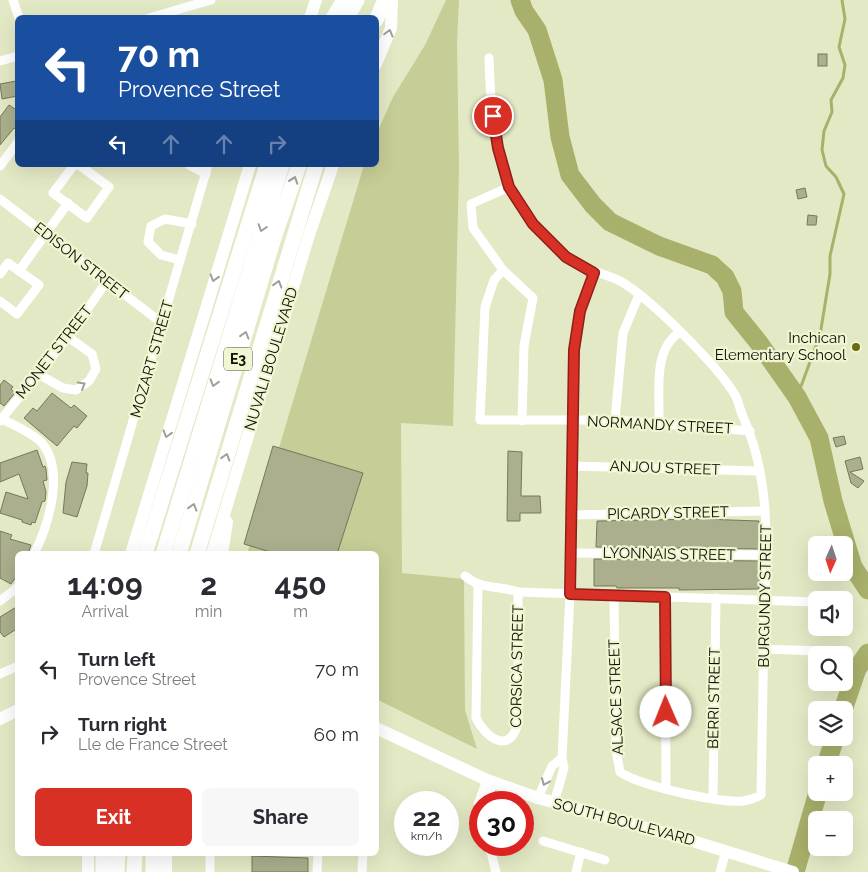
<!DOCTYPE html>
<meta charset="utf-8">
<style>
body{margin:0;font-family:Raleway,sans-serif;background:#f7f7f7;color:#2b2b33;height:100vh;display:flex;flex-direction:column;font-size:19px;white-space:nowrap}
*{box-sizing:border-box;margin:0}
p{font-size:16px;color:#7c7c81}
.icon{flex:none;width:28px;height:28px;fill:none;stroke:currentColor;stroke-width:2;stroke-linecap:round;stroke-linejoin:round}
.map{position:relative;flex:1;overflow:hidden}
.drawer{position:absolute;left:15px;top:551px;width:364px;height:305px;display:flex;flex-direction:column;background:#fff;border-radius:8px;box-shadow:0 5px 20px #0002}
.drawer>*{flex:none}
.banner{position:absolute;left:15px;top:15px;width:364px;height:152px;border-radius:8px;box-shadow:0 5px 20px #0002;background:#1a4fa0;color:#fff;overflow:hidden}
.needle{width:32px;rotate:183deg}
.fabs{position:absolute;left:808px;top:536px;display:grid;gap:10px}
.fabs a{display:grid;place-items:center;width:45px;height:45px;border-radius:8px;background:#fff;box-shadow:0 5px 20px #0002;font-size:25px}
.speed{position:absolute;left:394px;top:791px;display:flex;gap:10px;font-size:25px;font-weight:700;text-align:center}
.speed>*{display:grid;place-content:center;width:65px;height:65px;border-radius:50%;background:#fff;box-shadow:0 5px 20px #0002;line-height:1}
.speed small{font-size:12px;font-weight:400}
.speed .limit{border:8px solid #d22;background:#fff;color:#111}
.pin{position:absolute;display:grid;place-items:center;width:42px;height:42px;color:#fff;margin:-21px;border:2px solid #fff;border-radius:50%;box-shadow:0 1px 5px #0007}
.me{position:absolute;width:55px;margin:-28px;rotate:359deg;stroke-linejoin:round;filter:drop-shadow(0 0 4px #0008)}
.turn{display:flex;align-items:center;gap:18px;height:105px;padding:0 20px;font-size:22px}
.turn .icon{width:65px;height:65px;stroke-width:2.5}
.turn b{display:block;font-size:35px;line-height:42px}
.lanes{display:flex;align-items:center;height:48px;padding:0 20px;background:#0003;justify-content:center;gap:25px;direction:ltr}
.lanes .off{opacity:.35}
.eta{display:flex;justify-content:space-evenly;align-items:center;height:85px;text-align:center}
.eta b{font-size:30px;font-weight:700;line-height:35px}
.action{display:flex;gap:10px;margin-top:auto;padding:10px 20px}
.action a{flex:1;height:58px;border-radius:8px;background:#d93025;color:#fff;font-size:20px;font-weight:700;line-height:58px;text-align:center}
.action a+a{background:#f7f7f7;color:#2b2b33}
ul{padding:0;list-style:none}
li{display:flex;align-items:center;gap:15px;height:65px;padding:0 20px}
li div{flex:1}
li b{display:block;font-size:19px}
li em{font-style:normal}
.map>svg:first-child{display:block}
</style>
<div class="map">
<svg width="868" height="872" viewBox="0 0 868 872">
<rect width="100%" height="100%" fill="#e4e9c5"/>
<polygon fill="#c7cd96" points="446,0 459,0 457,43 459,169 453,426 401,423 402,573 464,579 465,710 477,749 376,699 376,554 247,554 364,165 376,165 376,135 393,97 425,45"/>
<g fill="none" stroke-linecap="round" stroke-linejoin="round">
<polyline stroke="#a9b06b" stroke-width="3" points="797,397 820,335 830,274 830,256 844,194 836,177 826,166 822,150 824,131 832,112 831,100 843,78 845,65 839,47 845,19 842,0"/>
<g stroke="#a9b06b" stroke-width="19">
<polyline points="520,0 524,11 537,30 553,80 560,137 570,175 593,205 610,222 659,246 712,265 725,277 732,291 734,312 759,343 797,397 819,438 833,501 853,567 868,590"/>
<polyline points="843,710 857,669 868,653"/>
<polyline points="826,765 835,738"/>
<polyline points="795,872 818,792"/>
</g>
</g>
<g fill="#abaf8d" stroke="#757859">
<rect x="818" y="54" width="9" height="12"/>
<polygon points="16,81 18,96 2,99 0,84"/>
<polygon points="9,105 18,111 18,130 14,128 0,145 0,117"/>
<polygon points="805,188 807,197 798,199 796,190"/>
<polygon points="808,215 817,216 816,225 807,225"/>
<polygon points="4,380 13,387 11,389 15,393 4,406 0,403 0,385"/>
<polygon points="52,393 71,408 74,405 87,416 77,428 74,426 57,446 24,418 33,408 37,411"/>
<polygon points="844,436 846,444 836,447 833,438"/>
<polygon points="273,446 363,473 337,554 277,554 244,544"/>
<polygon points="37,450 43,467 45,466 46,469 47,480 43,481 46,492 45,501 42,502 35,523 32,522 31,525 22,522 22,520 0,513 6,492 28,499 19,474 0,482 0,463"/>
<polygon points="508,451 522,452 521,496 540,496 541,513 520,513 520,521 507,521"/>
<polygon points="860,457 863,469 850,472 864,481 858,488 851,483 845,461"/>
<polygon points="72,462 87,464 86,473 88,473 87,486 77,517 63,513 66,482"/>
<polygon points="702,519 759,521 759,549 596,547 597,521"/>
<polygon points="0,531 12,535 10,539 31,545 28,554 18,554 18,574 11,584 0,578"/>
<polygon points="594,559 759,561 759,589 679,590 679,588 617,588 616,586 594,586"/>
<polygon points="18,606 18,628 4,637 0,632 0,617"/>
<polygon points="252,856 308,858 308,872 252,872"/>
</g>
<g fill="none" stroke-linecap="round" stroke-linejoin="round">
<g stroke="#fff" stroke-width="9">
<polyline points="13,0 19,18"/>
<polyline points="149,18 211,0"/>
<path d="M489 58C491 135 500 207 566 257 582 270 602 272 620 281 649 297 718 366 735 395 739 402 740 411 744 419 773 485 766 558 764 629 763 684 762 739 761 795 755 798 750 800 743 801 717 803 641 786 620 772L616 750 614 594"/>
<polyline points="0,61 18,56"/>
<polyline points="74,165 53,193 87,218 109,187 79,165"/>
<polyline points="189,165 206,174"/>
<polyline points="0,166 18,142"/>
<polyline points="509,187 471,204 473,228 503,270 533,298 524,346 522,421"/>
<polyline points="0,199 163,324"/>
<polyline points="180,260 161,255 148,242 151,226 165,219 192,224"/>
<polyline points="503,270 494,280 485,307 480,420 615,420 750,431"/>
<polyline points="19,271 68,203"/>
<polyline points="0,274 8,263 39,285 17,314 0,301"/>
<polyline points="38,374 63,388 76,390 89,381 96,369 92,354 68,337"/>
<path d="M2 419C13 425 33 433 42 443 65 471 49 524 34 554"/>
<polyline points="615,420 623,333 639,295"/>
<polyline points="0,421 68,337 107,281"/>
<path d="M659 423C660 393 652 350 680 332"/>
<polyline points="571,466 759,471"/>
<polyline points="571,515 765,511"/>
<polyline points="571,553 768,555"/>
<polyline points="94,554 208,165"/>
<path d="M465 576C482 590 498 585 518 592L816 602"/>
<path d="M478 585 476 718C486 739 511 755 518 722V592"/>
<polyline points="665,597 666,788"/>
<polyline points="0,601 18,587"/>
<polyline points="764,649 822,651"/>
<polyline points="0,674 18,666"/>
<polyline points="538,798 552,766 562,758"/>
<polyline points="713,798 716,598"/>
<polyline points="485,802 493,783"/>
<polyline points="554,803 564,768 562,758 570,594 574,350 580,311 594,273"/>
<polyline points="480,812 478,804 487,780"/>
<polyline points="543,841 605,860"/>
<polyline points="489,845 496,872"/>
<polyline points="210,872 210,854"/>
<polyline points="317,872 318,854"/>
<polyline points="362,872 363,854"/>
<polyline points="576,872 581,852"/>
<polyline points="720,872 726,851"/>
</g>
<g stroke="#fff" stroke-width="12">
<polyline points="310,18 316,0"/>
<polyline points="376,64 391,28 392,0"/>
<polyline points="131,554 250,165"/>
<polyline points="212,554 309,235 333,165"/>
<polyline points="222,554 227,522"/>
<polyline points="0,719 18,710"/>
<polyline points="376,728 487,780 538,798 686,839 793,872"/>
<polyline points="88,872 88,854"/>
<polyline points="166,872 166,854"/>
</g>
<g stroke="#fff" stroke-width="15">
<polyline points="333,18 344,0"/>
<polyline points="347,18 357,0"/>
<polyline points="376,20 385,0"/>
<polyline points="145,554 267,165"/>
<polyline points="163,554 282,165"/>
<polyline points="179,554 274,238 299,165"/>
<polyline points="197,554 316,165"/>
<polyline points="103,872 103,854"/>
<polyline points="117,872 118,854"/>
<polyline points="134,872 135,854"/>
<polyline points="153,872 153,854"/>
</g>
</g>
<defs><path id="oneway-chevron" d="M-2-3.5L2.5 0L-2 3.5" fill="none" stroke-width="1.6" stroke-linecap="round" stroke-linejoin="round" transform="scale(1.25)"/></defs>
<g stroke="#9e9f9b">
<use href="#oneway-chevron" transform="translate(389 33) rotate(-75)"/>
<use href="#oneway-chevron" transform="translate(294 180) rotate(-71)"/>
<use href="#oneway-chevron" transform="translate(262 228) rotate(108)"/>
<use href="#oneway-chevron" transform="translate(214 278) rotate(107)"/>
<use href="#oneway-chevron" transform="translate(278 284) rotate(-73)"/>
<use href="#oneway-chevron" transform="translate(245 335) rotate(-73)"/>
<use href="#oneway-chevron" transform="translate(214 383) rotate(107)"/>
<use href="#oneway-chevron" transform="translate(82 385) rotate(-30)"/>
<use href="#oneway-chevron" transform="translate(167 434) rotate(107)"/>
<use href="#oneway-chevron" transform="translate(226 457) rotate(-73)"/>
<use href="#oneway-chevron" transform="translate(193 507) rotate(-73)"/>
<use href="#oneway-chevron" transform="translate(545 782) rotate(113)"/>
</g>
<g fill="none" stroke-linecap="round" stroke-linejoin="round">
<g stroke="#8d1f18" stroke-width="12">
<polyline id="route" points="493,116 498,148 509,187 533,224 566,257 594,273 580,311 574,350 570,594 665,597 666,712"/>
</g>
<use href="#route" stroke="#d93025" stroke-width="9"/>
</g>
<circle fill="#676c10" stroke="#f1f6d2" stroke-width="2" cx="856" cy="347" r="5"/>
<g text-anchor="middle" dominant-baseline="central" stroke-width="4.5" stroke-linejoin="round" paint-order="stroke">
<rect fill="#f1f6d2" stroke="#515442" stroke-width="1" x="224" y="347.5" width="28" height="23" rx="4"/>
<g font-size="14" font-weight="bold" fill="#0d0e04">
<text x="238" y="359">E3</text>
</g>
<g font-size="15" fill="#0d0e04" stroke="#f1f6d2">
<text transform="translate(81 261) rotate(38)">EDISON STREET</text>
<text transform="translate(54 352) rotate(-52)">MONET STREET</text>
<text transform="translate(152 359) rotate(-74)">MOZART STREET</text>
<text transform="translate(271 359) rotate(-73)">NUVALI BOULEVARD</text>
<text transform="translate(660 425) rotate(3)">NORMANDY STREET</text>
<text transform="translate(665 468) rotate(2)">ANJOU STREET</text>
<text transform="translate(668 513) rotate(-1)">PICARDY STREET</text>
<text transform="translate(669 554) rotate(1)">LYONNAIS STREET</text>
<text transform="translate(765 596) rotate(-89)">BURGUNDY STREET</text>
<text transform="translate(517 666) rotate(-89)">CORSICA STREET</text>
<text transform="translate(616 697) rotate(-92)">ALSACE STREET</text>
<text transform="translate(714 698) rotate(-89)">BERRI STREET</text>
<text transform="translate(624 822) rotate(15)">SOUTH BOULEVARD</text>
</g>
<g font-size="15" fill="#0d0e04" stroke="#f1f6d2" text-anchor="end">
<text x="846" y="338">Inchican<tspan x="846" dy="17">Elementary School</tspan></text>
</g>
</g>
</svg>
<div class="fabs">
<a><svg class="needle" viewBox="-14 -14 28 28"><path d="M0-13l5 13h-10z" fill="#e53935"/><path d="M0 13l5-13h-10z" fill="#7c7c81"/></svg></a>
<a><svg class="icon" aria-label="sound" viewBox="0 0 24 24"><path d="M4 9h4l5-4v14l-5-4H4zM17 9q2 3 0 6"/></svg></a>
<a><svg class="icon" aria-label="search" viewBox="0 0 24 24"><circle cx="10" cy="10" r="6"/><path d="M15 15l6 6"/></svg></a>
<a><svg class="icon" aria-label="layers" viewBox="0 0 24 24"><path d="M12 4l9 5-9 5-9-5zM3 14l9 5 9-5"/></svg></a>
<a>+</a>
<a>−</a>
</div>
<div class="speed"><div>22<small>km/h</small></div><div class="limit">30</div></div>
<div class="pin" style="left:493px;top:116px;background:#d93025"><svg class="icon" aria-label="arrive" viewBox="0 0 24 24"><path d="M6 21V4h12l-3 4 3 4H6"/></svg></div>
<svg class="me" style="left:666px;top:712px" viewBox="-20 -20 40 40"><circle r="19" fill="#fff"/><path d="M0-13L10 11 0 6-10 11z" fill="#d93025"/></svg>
<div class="banner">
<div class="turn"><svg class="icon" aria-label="left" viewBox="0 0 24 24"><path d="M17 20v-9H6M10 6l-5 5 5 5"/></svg><div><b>70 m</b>Provence Street</div></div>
<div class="lanes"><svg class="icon" aria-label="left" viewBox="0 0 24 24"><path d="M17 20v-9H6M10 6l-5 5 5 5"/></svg><svg class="icon off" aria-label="ahead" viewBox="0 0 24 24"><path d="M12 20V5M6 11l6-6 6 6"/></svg><svg class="icon off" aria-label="ahead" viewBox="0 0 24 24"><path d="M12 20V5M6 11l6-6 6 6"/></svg><svg class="icon off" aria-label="right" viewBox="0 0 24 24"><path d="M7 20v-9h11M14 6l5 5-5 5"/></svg></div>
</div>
<section class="drawer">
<div class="eta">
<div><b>14:09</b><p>Arrival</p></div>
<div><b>2</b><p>min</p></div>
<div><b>450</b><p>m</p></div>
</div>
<ul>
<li><svg class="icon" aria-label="left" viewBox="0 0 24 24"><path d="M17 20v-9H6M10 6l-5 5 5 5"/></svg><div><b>Turn left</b><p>Provence Street</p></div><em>70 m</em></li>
<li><svg class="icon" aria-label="right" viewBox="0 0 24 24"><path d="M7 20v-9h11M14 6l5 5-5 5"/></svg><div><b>Turn right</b><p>Lle de France Street</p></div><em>60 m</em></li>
</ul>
<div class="action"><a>Exit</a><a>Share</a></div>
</section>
</div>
